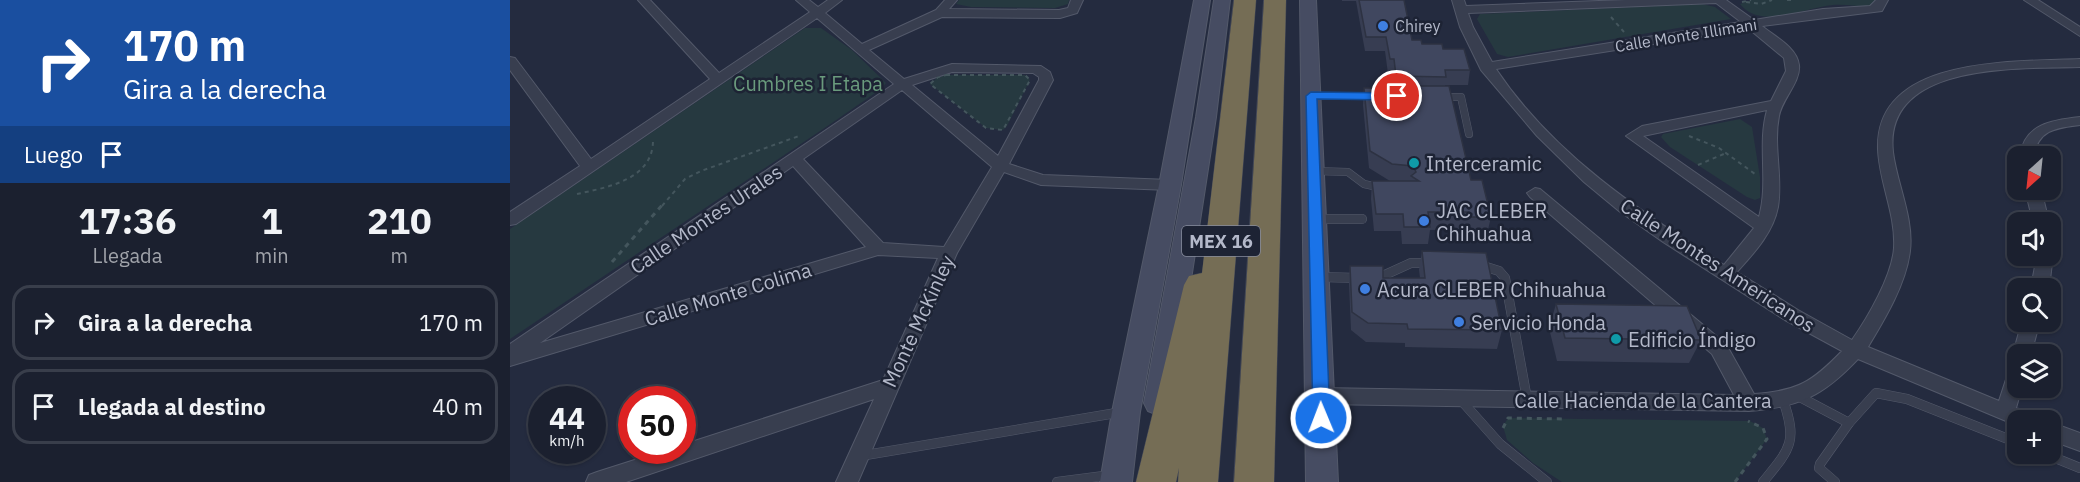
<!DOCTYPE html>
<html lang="es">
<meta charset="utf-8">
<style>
body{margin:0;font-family:"IBM Plex Sans",sans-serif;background:#242837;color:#f1f3f6;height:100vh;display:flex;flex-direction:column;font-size:22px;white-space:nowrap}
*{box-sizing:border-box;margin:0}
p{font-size:20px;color:#a0a3aa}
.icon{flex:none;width:33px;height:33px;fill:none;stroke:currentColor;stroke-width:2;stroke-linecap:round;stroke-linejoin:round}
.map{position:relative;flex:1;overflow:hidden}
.sheet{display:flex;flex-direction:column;background:#1b202f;width:510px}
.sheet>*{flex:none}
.hud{background:#1a4fa0;color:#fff;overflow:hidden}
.needle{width:39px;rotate:207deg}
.fabs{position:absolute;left:1497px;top:146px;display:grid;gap:12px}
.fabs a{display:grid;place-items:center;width:54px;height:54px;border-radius:12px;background:#1b202f;box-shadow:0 2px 4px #0004,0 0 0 2px #393e4b;font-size:30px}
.speed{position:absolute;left:18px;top:386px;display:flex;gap:12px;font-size:30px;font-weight:700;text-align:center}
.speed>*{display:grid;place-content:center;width:78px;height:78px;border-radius:50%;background:#1b202f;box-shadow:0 2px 4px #0004,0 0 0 2px #393e4b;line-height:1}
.speed small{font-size:15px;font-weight:400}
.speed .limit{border:9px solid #d22;background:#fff;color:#111}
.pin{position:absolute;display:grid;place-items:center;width:51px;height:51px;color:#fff;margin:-26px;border:3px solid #fff;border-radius:50%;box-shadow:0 2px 6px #0007}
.me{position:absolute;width:66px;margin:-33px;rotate:359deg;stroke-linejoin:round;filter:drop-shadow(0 0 4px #0008)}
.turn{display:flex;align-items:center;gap:21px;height:126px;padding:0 24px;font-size:27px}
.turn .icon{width:78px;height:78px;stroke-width:2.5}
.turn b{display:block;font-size:42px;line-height:51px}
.then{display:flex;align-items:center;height:57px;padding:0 24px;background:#0003;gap:12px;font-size:22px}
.eta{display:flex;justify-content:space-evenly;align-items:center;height:102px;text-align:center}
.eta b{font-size:36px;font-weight:700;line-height:42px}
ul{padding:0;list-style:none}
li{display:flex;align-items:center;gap:18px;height:75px;margin:0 12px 9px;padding:0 12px;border:3px solid #393e4b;border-radius:18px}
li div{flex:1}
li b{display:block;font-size:22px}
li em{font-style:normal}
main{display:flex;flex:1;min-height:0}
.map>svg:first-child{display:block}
</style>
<main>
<section class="sheet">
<div class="hud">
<div class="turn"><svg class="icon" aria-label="right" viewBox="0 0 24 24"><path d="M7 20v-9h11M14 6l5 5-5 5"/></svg><div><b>170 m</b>Gira a la derecha</div></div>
<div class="then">Luego<svg class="icon" aria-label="arrive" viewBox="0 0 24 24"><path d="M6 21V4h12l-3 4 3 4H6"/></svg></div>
</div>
<div class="eta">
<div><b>17:36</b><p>Llegada</p></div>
<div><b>1</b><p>min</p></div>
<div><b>210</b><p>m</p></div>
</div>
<ul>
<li><svg class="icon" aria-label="right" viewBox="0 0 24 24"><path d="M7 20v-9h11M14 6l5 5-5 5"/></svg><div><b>Gira a la derecha</b></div><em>170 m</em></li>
<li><svg class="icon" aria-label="arrive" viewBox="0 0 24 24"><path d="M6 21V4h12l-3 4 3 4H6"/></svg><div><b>Llegada al destino</b></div><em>40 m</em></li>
</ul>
</section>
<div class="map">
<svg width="1570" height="482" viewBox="0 0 1570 482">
<rect width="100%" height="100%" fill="#242b3f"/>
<g fill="#263940">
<polygon points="449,0 559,0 558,4 545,8 461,7 446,4"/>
<path d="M1241 0H1368L1361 7C1348 7 1336 4 1323 5 1296 7 1251 31 1230 4Z"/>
<polygon points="1192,4 1205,7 1221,19 998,57 987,54 967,19 970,14"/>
<polygon points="295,28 311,28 342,50 376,83 371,89 319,125 0,339 0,229"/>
<polygon points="436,75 515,75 520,80 497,126 493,130 476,128 420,84 428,77"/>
<polygon points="1230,119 1242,127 1250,177 1250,198 1245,200 1237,197 1160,147 1151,137 1153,134"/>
<polygon points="998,418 1240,421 1253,428 1257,439 1225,482 1052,482 1023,463 997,440 993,426"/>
</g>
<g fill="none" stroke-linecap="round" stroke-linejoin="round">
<g stroke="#53596a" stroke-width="8">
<g id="lane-far1">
<polyline points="802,96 864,96"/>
<polyline points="931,97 951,97 959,134"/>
<polyline points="805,171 838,172 854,184 872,188"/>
</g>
</g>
<g stroke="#53596a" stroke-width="10">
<g id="lane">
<polyline points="806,219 852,219"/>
<polyline points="967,264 989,271 995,278 1017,399"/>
<polyline points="809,277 850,278"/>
<polyline points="863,278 868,278 901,263 919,263"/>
<polyline points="1288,396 1339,423"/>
<polyline points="950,399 990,444 1037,482"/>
<polyline points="1533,453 1570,468"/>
<polyline points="350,456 612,412"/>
<polyline points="547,482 601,475"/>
<path d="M1253 482C1280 449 1288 442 1273 400"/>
<polyline points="1325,482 1309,468 1310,464 1339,423 1366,393 1397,399 1508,443"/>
</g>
</g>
<g stroke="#53596a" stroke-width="2">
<g id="street">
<path d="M128 0H140L209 73 300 12 286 0H299L308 7 318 0H332L315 13 352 44 426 10 435 0H447L439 9 549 10 558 8 561 0H573L567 13 550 18 432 17 359 50 394 79 442 64 531 66 540 72 543 80 499 164 533 175 660 180 668 185 660 190 531 185 494 172 447 253 348 482H326L364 399 116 482H76L79 475 87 472 156 450H172V445L373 380 428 258 368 255 0 366V344L384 84 307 18 6 224 0 225V212L70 166 0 70V57L5 58 81 159 200 79ZM442 72 523 73 529 77V80L488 156 402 85ZM392 90 482 167 434 247 373 243 293 159ZM283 166 356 247 30 343Z"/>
<path d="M942 0H954L956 6 1116 0H1216L1244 20 1313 9 1360 6 1366 0H1378L1372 11 1252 26C1264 36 1287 47 1289 65 1291 82 1272 99 1269 116 1263 146 1273 177 1268 207 1263 233 1244 253 1227 272L1288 310 1342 340C1358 317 1382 276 1384 248 1386 214 1369 182 1368 149 1365 55 1506 62 1570 59V67C1511 69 1373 61 1383 152 1387 184 1404 218 1400 251 1396 284 1375 319 1358 347L1489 401 1501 364 1508 362V387H1512L1506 408 1522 414 1525 420H1508V426L1348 359C1313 396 1290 407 1239 411L811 404 804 402 801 396 804 390 811 388 1224 395 1202 354 1020 197 1017 193 1025 188 1030 189 1216 344 1244 394C1288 391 1302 382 1332 351L1275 320 1153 242 1109 211 1074 182 1027 136 971 70 950 27ZM1206 3 1231 22 982 62 963 27 958 13ZM1239 29 1274 58 1276 71 1261 101 1132 126 1116 136 1244 228 1214 265C1129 211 1043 154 986 69ZM1257 110C1247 145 1259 181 1249 217L1133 136Z"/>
<polygon points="1514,0 1528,0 1570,27 1570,36"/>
<path d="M1570 117V125C1547 128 1528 129 1524 156H1510C1514 124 1542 120 1570 117Z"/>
<polygon points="1515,189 1531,189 1539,222 1523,222"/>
<polygon points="1540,251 1543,255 1539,288 1521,288 1527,255 1540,255"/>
<polygon points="1512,321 1530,321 1521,354 1508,354 1508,360 1503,354"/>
<polygon points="1540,422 1570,433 1570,451 1540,440"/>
</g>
</g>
<g stroke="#53596a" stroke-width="2">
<g id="secondary">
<polygon points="684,0 700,0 671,185 630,412 622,482 590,482 602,412 649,185"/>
<polygon points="704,0 720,0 706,117 662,403 658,411 648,415 638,411 634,403 686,117"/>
<polygon points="790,0 806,0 828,482 796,482"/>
</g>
</g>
<g stroke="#404657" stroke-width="1">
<g id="highway">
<polygon points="724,0 746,0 708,482 668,482 669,468 666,482 626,482 674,285 679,276 692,273"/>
<polygon points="754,0 776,0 764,482 724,482"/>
</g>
</g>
<g stroke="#44565d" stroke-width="2" stroke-dasharray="4 4" stroke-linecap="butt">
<polyline points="1277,0 1285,0"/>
<polyline points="1232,2 1241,0"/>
<polyline points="1236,2 1251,4 1262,0"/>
<polyline points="1101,17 1114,32"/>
<polygon points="436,75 515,75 520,80 493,130 476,128 420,84 428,77"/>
<polyline points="1179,136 1209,148 1245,174"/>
<polyline points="1188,165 1216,153"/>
<path d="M67 194C99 187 144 179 143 139"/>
<polyline points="152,206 175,179 191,171 289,136"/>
</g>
<g stroke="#44565d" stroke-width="3" stroke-dasharray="5 5" stroke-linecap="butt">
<polyline points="102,262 153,204"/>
<polyline points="993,428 998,418 1055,419"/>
<polyline points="1225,482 1257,439 1253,428 1238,421"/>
</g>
<use href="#lane-far1" stroke="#383e4f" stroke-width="7"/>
<use href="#lane" stroke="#383e4f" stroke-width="9"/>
<use href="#street" fill="#383e4f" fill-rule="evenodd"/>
<use href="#secondary" fill="#464c62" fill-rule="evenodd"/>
<use href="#highway" fill="#756d55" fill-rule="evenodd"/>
</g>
<g fill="#373d52">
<polygon points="832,0 894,0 902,40 912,44 933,49 960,70 958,85 935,85 935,86 961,180 981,217 977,234 955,234 954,229 920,230 918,244 892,244 891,231 864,231 861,199 862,181 880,181 859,168 853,105 854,88 884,88 882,74 878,74 875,51 855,51 846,1 832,1"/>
<polygon points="912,251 992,330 987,349 895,347 895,343 856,342 841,330 839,284 840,266 873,278 910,278 909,270"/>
<polygon points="1046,304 1191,340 1179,363 1047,361 1039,328"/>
</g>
<g fill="#40475f" stroke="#2d3242" stroke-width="1.5">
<polygon points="849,0 894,0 902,40 911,40 912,44 932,44 933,49 954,49 960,70 935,70 936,77 886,76 884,59 880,59 876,37 856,37"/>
<polygon points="887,86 939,86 961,180 972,180 981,217 958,217 957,212 918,212 920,227 894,227 893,214 866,214 862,181 909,181 901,176 906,172 903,166 882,164 860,151 854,88 888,88"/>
<polygon points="912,251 976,253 992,330 898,329 897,324 858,323 842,312 840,266 873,266 873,278 915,278"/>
<polygon points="1046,304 1177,306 1191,340 1055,338"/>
</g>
<polygon fill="#1a73e8" stroke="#114b97" stroke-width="1.5" points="801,92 887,93 892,96 887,100 807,99 820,418 817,423 811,425 805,423 803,418 796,96"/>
<g fill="#3f7fe0" stroke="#1d2334" stroke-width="2">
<circle cx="873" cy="26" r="6"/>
<circle cx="914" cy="221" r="6"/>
<circle cx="855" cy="289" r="6"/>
<circle cx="949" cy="322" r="6"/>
</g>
<g fill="#0f9aa8" stroke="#1d2334" stroke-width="2">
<circle cx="904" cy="163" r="6"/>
<circle cx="1106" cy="339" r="6"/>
</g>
<g text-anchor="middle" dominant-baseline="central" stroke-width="5" stroke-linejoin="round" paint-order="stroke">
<g font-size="16" fill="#b4b9ca" stroke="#1d2334" text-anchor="start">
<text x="885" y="26">Chirey</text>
</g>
<g font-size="16" fill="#b4b9ca" stroke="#1d2334">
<text transform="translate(1176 35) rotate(-9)">Calle Monte Illimani</text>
</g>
<rect fill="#1d2334" stroke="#878c9d" stroke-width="1.5" x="672" y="226" width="78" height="30" rx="4.5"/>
<g font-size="18" font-weight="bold" fill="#b4b9ca">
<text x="711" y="241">MEX 16</text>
</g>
<g font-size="20" fill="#6a9b7d" stroke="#1d2334">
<text x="298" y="83">Cumbres I Etapa</text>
</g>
<g font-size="20" fill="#b4b9ca" stroke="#1d2334" text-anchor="start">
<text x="916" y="163">Interceramic</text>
<text x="926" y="210">JAC CLEBER<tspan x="926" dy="23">Chihuahua</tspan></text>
<text x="867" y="289">Acura CLEBER Chihuahua</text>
<text x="961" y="322">Servicio Honda</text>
<text x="1118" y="339">Edificio Índigo</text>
</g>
<g font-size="20" fill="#b4b9ca" stroke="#1d2334">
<text transform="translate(196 219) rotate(-34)">Calle Montes Urales</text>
<text transform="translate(1208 265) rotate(33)">Calle Montes Americanos</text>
<text transform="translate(218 294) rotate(-17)">Calle Monte Colima</text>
<text transform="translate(408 321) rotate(-65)">Monte McKinley</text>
<text x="1133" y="400">Calle Hacienda de la Cantera</text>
</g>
</g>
</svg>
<div class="fabs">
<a><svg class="needle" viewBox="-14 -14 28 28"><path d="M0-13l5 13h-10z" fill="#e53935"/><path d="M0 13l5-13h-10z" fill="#a0a3aa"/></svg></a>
<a><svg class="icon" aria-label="sound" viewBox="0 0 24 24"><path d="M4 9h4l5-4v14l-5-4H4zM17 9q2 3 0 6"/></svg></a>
<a><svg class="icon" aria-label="search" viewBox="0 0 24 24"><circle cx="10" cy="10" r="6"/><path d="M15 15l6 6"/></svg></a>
<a><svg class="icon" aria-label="layers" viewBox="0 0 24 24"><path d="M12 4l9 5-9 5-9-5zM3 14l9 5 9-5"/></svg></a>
<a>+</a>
</div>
<div class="speed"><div>44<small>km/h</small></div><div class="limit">50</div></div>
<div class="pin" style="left:887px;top:96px;background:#d93025"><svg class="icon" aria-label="arrive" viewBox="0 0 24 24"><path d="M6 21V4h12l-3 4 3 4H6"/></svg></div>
<svg class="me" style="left:811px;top:418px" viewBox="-20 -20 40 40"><circle r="17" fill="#1a73e8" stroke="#fff" stroke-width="3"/><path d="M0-11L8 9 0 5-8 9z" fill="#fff"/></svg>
</div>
</main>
